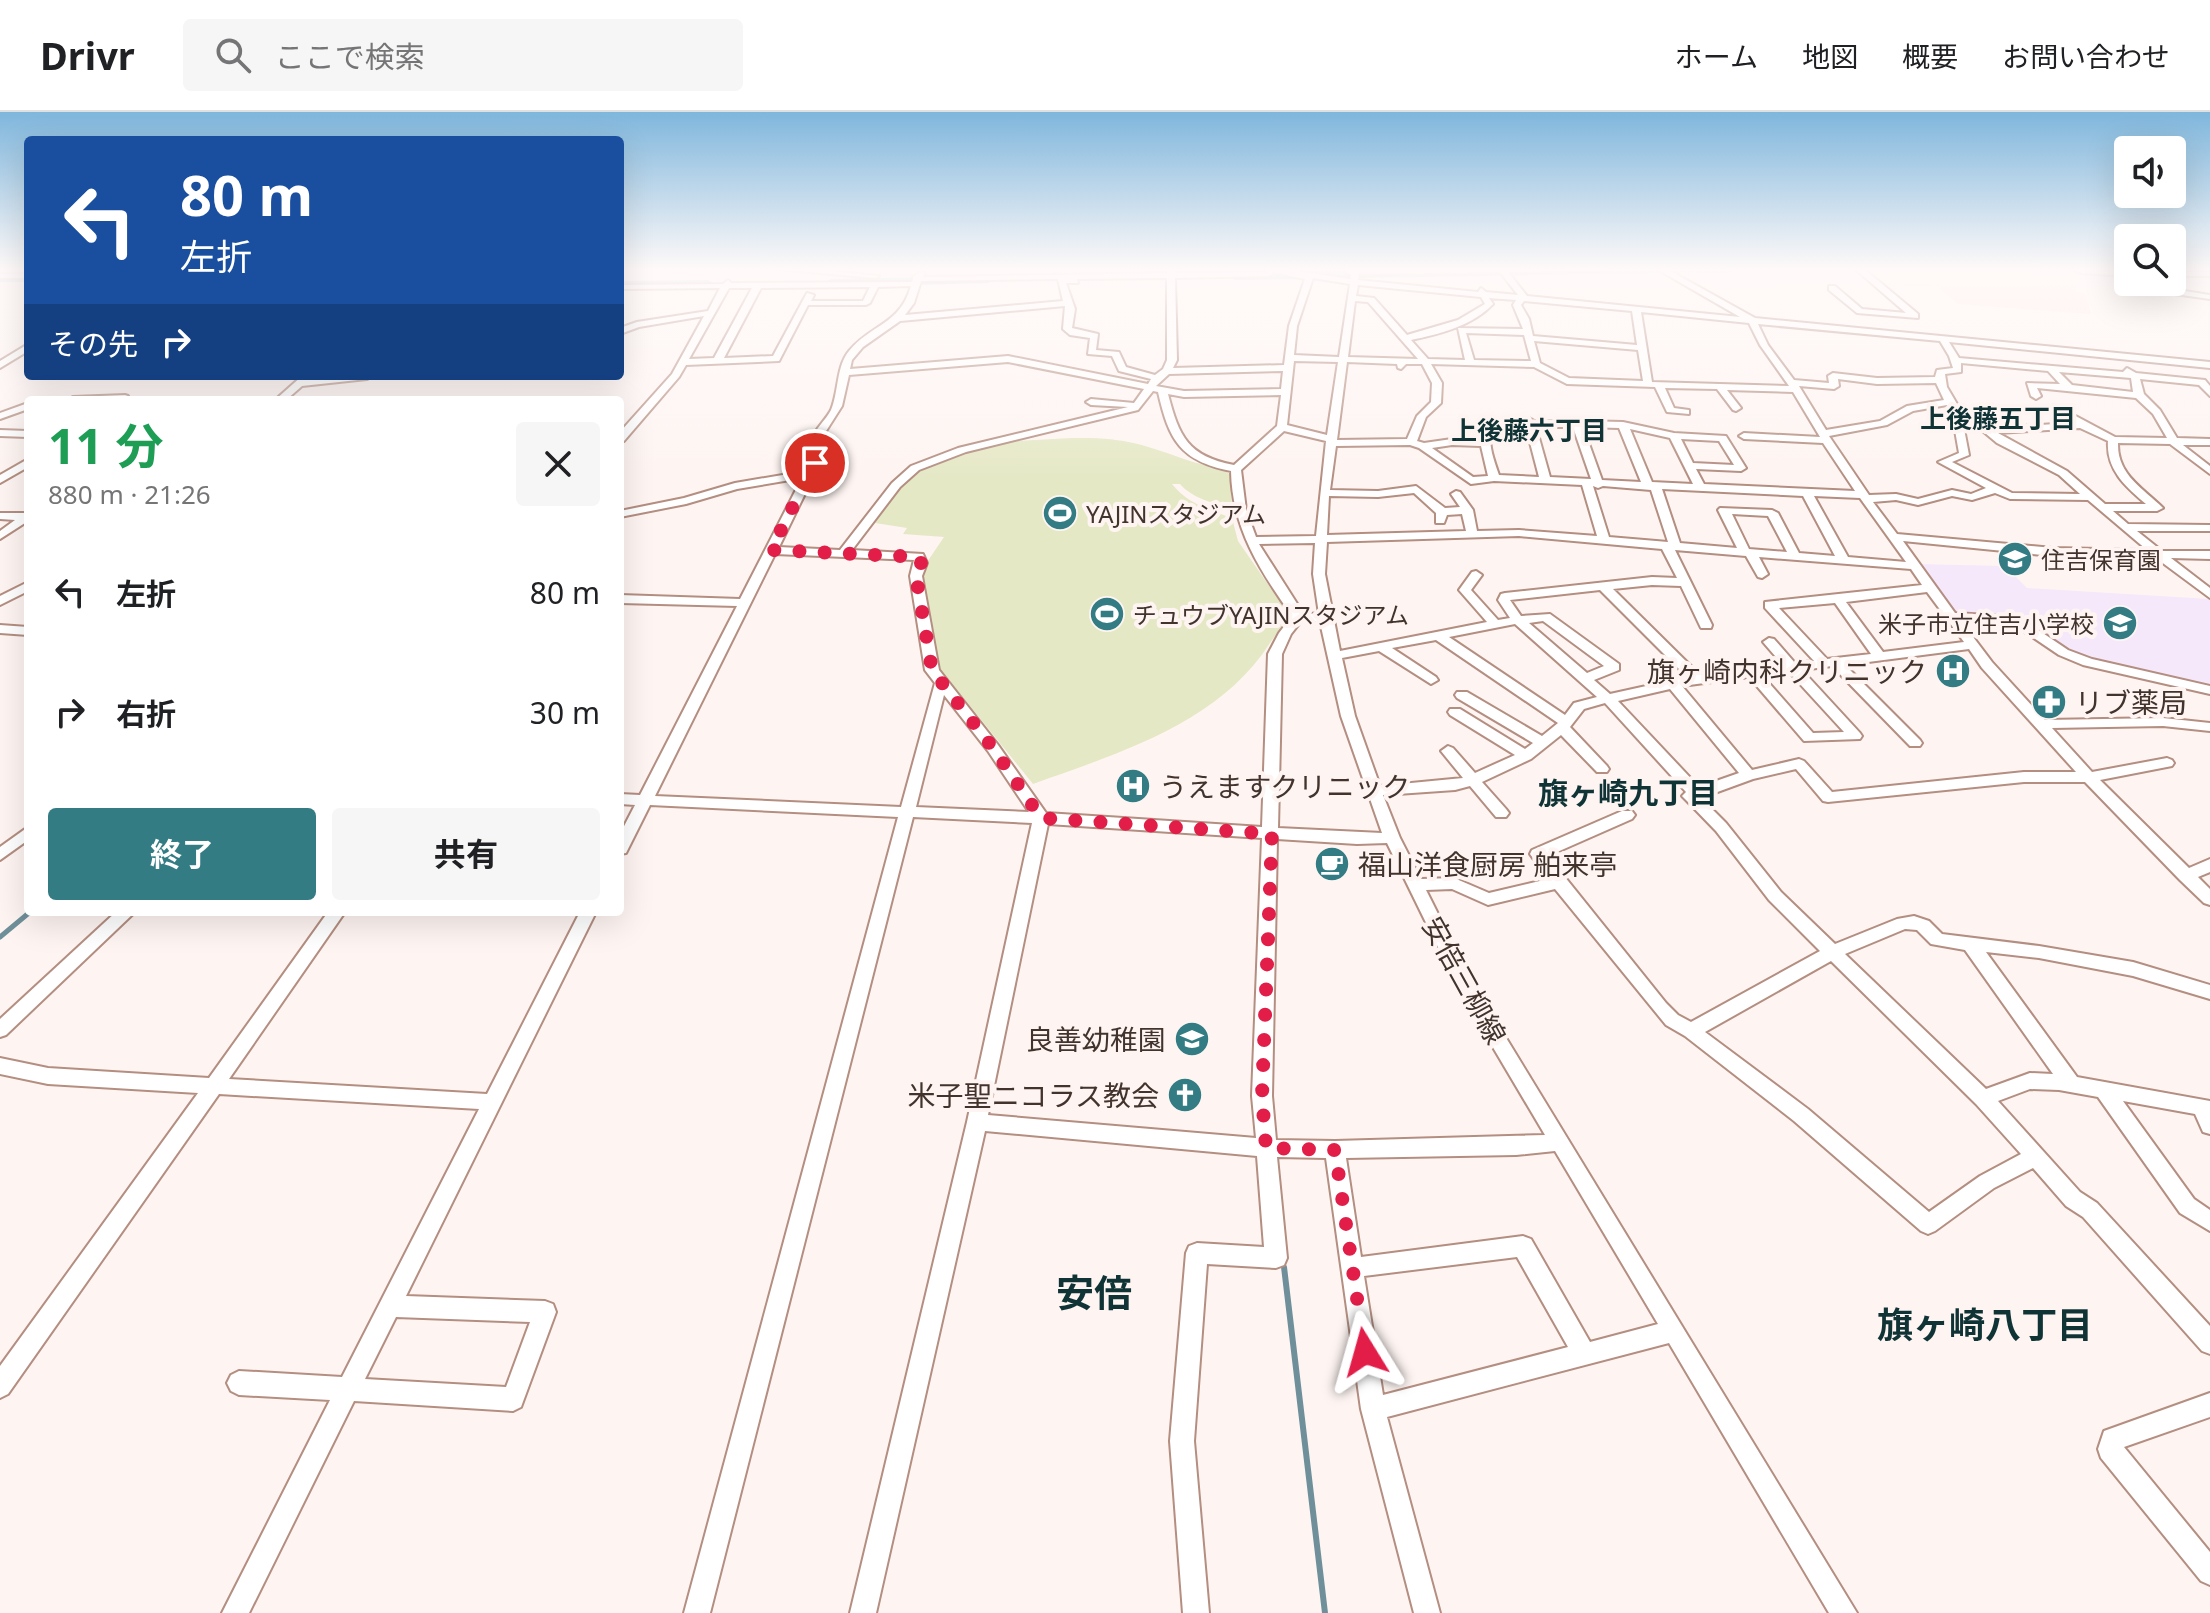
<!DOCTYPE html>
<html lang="ja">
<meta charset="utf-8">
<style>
body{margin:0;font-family:"Noto Sans","Noto Sans JP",sans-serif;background:#f6f6f6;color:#202124;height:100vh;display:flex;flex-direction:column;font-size:30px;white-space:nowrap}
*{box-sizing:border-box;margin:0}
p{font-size:26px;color:#757577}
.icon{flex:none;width:44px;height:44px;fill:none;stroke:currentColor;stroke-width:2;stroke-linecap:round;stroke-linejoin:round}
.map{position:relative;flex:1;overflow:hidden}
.sheet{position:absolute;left:24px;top:284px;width:600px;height:520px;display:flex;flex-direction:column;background:#fff;border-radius:8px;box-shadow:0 8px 32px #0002}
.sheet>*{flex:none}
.top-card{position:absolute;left:24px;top:24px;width:600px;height:244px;border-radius:8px;box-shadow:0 8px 32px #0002;background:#1a4fa0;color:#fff;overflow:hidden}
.fabs{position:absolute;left:2114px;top:24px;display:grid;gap:16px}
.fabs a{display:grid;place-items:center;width:72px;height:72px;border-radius:8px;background:#fff;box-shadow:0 8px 32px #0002;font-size:40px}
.pin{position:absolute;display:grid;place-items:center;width:68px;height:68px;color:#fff;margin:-34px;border:4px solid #fff;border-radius:50%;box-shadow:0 2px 8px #0007}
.me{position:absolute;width:88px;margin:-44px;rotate:352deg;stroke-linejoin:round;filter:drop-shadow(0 0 6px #0008)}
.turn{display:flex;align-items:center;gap:28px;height:168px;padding:0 24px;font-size:36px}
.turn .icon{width:104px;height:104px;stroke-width:2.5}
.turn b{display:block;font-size:56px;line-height:68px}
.then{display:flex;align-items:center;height:76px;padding:0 24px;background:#0003;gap:16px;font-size:30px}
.round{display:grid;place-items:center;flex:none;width:84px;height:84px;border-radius:8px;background:#f6f6f6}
.headline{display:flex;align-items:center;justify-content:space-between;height:136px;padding:0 24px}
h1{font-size:48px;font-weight:700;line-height:60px;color:#1e9e55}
.action{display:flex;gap:16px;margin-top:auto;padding:16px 24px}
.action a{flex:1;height:92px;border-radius:8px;background:#337c83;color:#fff;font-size:32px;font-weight:700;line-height:92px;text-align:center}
.action a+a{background:#f6f6f6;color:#202124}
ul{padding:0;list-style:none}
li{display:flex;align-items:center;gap:24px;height:120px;padding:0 24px}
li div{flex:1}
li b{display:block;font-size:30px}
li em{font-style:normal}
header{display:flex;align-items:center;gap:48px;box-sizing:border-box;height:112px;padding:0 40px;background:#fff;border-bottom:2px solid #e0e0e0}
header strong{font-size:38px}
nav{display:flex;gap:44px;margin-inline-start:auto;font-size:28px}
.search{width:560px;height:72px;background:#f6f6f6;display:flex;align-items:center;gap:20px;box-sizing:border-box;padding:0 28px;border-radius:8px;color:#757577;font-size:30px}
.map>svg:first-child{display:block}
</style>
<header>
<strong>Drivr</strong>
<div class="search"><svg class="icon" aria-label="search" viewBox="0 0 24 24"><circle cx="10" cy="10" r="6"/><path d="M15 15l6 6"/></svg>ここで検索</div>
<nav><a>ホーム</a><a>地図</a><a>概要</a><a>お問い合わせ</a></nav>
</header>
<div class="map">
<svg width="2210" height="1501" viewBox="0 0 2210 1501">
<rect width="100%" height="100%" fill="#fef5f2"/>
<polygon fill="#f6e8fb" points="1918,452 2005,454 2027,476 2210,487 2210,575 2106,553 2072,542 2046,527 2022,504 1955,499"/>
<polygon fill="#fde8e5" points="2070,156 2080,161 2075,179 2086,182 2091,202 1958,192 1939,176 1882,174 1864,157"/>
<path fill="#e5e8c5" d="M1072 326C1124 325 1142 332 1190 349 1205 354 1218 353 1231 363L1232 396C1214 392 1192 386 1180 372H1172C1188 392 1208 397 1232 406L1238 429 1286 498C1286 510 1277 521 1270 531 1219 611 1119 641 1033 672L940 557 923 466 925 453 944 425 903 422 907 416 875 411 901 374 926 353 981 335 1016 329Z"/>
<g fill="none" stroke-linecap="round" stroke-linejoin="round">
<polyline stroke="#6f909a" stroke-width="5" points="0,825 30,800"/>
<polyline stroke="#6f909a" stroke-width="6" points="1284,1155 1325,1501"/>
<g fill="#82b8c9" fill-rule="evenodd">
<polygon points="1486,156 1737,156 1731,160 1235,168 1229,164 1235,160"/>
<rect x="0" y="162" width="28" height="8"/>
<polygon points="984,164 989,165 989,171 831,175 824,171 831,167"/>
<polygon points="620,169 708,168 715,172 708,176 620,177"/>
</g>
<g stroke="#b48e81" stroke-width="4">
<g id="minor">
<polygon points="765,156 802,156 879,164 875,166"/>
<path d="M1167 156H1175V161L1268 160 1255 156H1276L1350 167 1351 162 1344 160 1352 156H1611L1607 158 1508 160 1527 184 1740 205 1655 156H1665L1755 206 2210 250V256L1949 230 1959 246 2123 260 2127 256 2136 261 2205 268 2210 274V284L2199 273 2140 267 2144 282 2160 298 2177 326 2210 327V333H2183L2210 354V362L2170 332 2118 331C2117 363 2143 376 2163 396L2157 399H2113L2128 412 2210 413V419H2137L2162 439H2210V447L2171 446 2210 476V486L2156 446 2053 444 1903 429 1955 501 2019 505 2068 538 2092 547 2210 574V582L2083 553 2059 543 2013 512 1961 509 1992 550 2045 608 2163 606 2210 611V619L2163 614 2052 616 2092 660 2167 646 2172 648 2174 651 2172 654 2100 668 2189 756 2210 747V760L2198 765 2210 777V793L2204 791 2180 768 2085 670H2024L1828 690 1823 689 1796 657 1753 667 1701 686 1726 711 1781 780 1835 832 1897 807 1914 804 1929 809 1942 822 2039 834 2133 850 2210 873V887L2133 864 2039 846 1986 840 2077 965 2210 989V1022L2203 1020 2195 1002 2123 989 2194 1087 2210 1098V1119L2180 1101 2098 985 2059 978 2030 977 1998 989 2080 1080 2097 1091 2210 1214V1242L2202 1239 2083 1105 2066 1094 2033 1056 1994 1076 1935 1119 1928 1122 1921 1119 1794 1009 1685 924 1666 913 1555 777 1488 793 1452 777 1426 778 1472 870 1857 1501H1829L1669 1231 1387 1305 1440 1501H1414L1361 1297 1326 1046 1277 1045 1287 1146 1284 1153 1276 1156 1207 1152 1194 1329 1209 1501H1183L1170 1329 1186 1141 1189 1134 1197 1131 1264 1135 1257 1044 985 1019 876 1501H850L967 1010 1032 711 913 705 710 1501H684L898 705 650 693 626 741 620 742V722L635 693 620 692V682L640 683 737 494 620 491V483L740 487 802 366 737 377 686 392 620 405V399L684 386 735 371 806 359C811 349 808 340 811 329 813 319 826 308 831 298 839 279 836 255 849 239 871 212 900 213 911 174L878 175 870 191 866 193H808L779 249 686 253 679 265 624 329 620 330V320L672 262 704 204 639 215 620 222V216L637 210 708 199 720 176 620 177V173L723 172 728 168 731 171 912 170 913 165 921 159 925 161 923 165 1167 161ZM1271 160 1305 167 1289 214 1284 253 1173 256 1177 248 1175 166 1269 164 1273 162ZM1500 160 1518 183 1486 180 1481 176 1478 180 1358 168 1359 162ZM1167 166V248L1163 257 1155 263 1126 255 1119 240 1096 238 1098 222 1072 216 1075 197 1066 171H1078L1077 167ZM1313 166 1350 172 1339 245 1294 243 1297 214ZM1058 167 1063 189 905 203 914 191 921 169ZM1358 173 1481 185 1485 192 1458 208 1407 223 1374 186 1356 184ZM870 175 863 189H811L814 183 807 181 773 244 724 246 761 176ZM729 176H752L714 246 689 247ZM1489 186 1516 188 1513 193 1523 217 1458 216 1465 248 1428 247 1411 228C1440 222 1472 214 1493 192ZM1355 189 1368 190 1418 247 1348 245ZM1524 189 1632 199 1637 233 1533 224 1529 207 1521 193ZM1065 194 1063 217 1070 223 1090 226 1088 242 1112 244 1119 259 1151 267 1148 272 1008 244 850 257 852 248 863 235 900 209ZM1641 200 1749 211 1760 233 1789 274 1652 270ZM1758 212 1940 229 1949 244 1953 256 1937 258 1935 265 1877 266 1833 261 1828 264 1829 271 1794 268 1768 233ZM1466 221 1524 223 1531 249 1474 248ZM1534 229 1638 238 1643 269 1569 266 1540 251ZM1294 249 1338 250 1327 323 1287 313ZM1008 250 1144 277 1134 291 1091 287 1086 290 1091 293 1128 295 958 336 911 354 892 371 840 438 779 435 820 351 821 327 842 294 849 263ZM1347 250 1397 252 1398 256 1401 257 1406 252H1422L1432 271 1431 290 1417 304 1407 327 1337 328ZM1961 251 2048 259 2060 272 2027 271 2031 284 2036 287 2041 284 2037 276 2136 286 2153 302 2167 326 2115 325 2055 293 2052 294V298L2071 311 1991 316 1964 294 1957 292 1947 275 1945 262 1961 260ZM1431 252 1534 255 1567 272 1655 275 1667 300 1689 302V298L1674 296 1665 276 1717 277 1733 298 1736 299 1741 296 1727 278 1793 280 1820 325 1744 321 1739 324 1744 327 1823 331 1855 379 1704 372 1696 357 1741 359 1746 356 1726 324 1674 321 1623 310 1581 309 1576 307 1572 309H1534L1529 306 1524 309 1490 308 1486 309 1480 320V328L1452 327 1424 331 1417 329 1426 305 1441 291 1442 271ZM1283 259 1281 277 1184 279 1156 274 1169 262ZM2059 260 2131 266 2133 280 2072 273ZM1838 267 1877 272 1936 271 1944 288 1907 294 1880 309 1826 318 1799 274 1834 277 1839 274ZM1153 279 1158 280C1169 328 1180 349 1231 359 1232 416 1260 459 1292 504L1279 521 1268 542 1262 715 1046 701 998 633 939 558 922 464 927 451 923 442 852 438 900 375 919 358 966 340 1138 298ZM1168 282 1184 285 1281 283 1277 314 1234 353C1188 344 1179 325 1168 282ZM1947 293 1953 307 1959 341 1938 350 1986 376 1971 382 1952 378 1918 387 1896 382 1869 383 1829 324 1887 313 1913 299ZM1961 301 1997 331 2059 363 2080 382 2012 381 1952 350 1969 343ZM1493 314 1526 315 1539 365 1499 363C1494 348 1486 329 1493 314ZM1536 315H1573L1591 367 1550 365ZM1583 315 1619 316 1641 370 1602 368ZM2080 316 2108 329C2106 358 2126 375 2146 392H2105L2067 359 1998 321ZM1630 317 1670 326 1693 372 1652 370ZM1284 319 1326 329 1316 424 1256 425 1246 398 1241 358ZM1681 327 1719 329 1734 353 1693 351ZM1410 333 1419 336 1471 372 1494 369 1582 373 1597 424 1519 418 1477 419 1473 398 1460 380 1456 379 1451 382 1460 395 1445 396 1416 374 1378 379 1330 378 1336 334ZM1452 333 1481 334 1488 364 1473 365 1432 336ZM1593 374 1598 376 1603 374 1651 378 1668 430 1609 425ZM1662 377 1803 384 1835 444 1799 441 1778 401 1772 398 1720 396 1718 398 1737 436 1680 431ZM1414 381 1436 401V411H1444L1447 403 1462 402 1466 419 1327 423 1329 384 1378 385ZM1995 381 2010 387 2088 388 2147 438 2053 436 1897 422 1873 390 1896 388 1918 393 1952 384 1972 388ZM1814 384 1860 386 1906 450 1848 445ZM1732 402 1768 404 1787 440 1749 437ZM1519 424 1662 437 1677 466 1652 465 1505 481 1501 482 1498 488 1510 506 1498 508 1471 478 1482 463 1476 459 1472 460 1459 478 1487 510 1340 539 1325 462 1327 430ZM1315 431 1313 462 1319 502 1303 501 1259 432ZM1675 438 1746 444 1758 465 1762 466 1768 462 1759 445 1911 457 1922 473 1765 490V496L1814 549 1795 551 1774 527 1769 526 1763 530 1782 552 1700 563 1613 477 1652 473 1681 474 1701 516H1711L1712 513ZM775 442 914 448 910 464 925 558 935 571 901 695 655 684ZM1600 478 1687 565 1610 582 1594 568 1619 558V552L1550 502 1521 504 1510 488ZM1927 480 1964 530 1883 540 1846 490ZM1835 491 1871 542 1827 547 1779 496ZM1302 508 1320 510 1341 604 1382 721 1278 716 1282 542 1291 522ZM1543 509 1604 554 1587 561 1529 511ZM1515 512 1597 585 1574 591 1565 603 1449 525ZM1436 528 1558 611 1542 624 1467 580H1457L1455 583 1457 586 1533 631 1525 637 1460 597H1450L1448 600 1450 603 1515 643 1475 661 1453 636 1448 634 1441 639 1463 666 1380 674 1355 604 1342 546 1379 539 1431 572 1438 568 1436 565 1392 536ZM1969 537 1982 556 2076 660H2024L1832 680 1804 649 1799 647 1752 658 1682 574 1749 565 1804 629 1860 627 1862 624 1860 621 1802 558 1832 554 1910 634H1920L1922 631 1920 628 1845 553ZM1789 560 1844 620 1813 621 1762 563ZM1670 577 1739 661 1699 675 1618 589ZM944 583 988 639 1029 700 916 695ZM1605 591 1686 680 1682 684 1685 687 1716 719 1769 788 1820 839 1691 910 1678 903 1666 891 1548 744 1632 707 1635 703 1632 699H1622L1532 738 1530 742 1548 767 1489 781 1454 766 1421 767 1400 726 1383 683 1455 678 1470 674 1496 705H1506L1509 701 1506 697 1482 670 1531 647 1561 623 1597 660H1607L1609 657 1607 654 1570 615 1584 597ZM1048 712 1262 726 1252 984 1256 1026 988 1003ZM1277 727 1357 732 1387 731 1459 878 1545 1023 1335 1029 1276 1028 1272 984ZM1905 817 1917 818 1931 832 1965 838 2053 962 2030 961 1986 977 1845 842ZM1831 849 1976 992 2021 1042 1980 1064 1929 1100 1808 997 1705 920ZM1555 1039 1658 1212 1590 1230 1531 1127 1523 1124 1361 1145 1346 1046 1516 1043ZM1517 1145 1568 1235 1383 1283 1364 1164Z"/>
<polygon points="1854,156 1863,156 1918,202 1918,206 1857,201 1829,178 1829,174 1835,174 1862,197 1906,201"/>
<polygon points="2069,156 2128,160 2128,164 2081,161"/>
<rect x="2172" y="160" width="38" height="4"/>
<rect x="0" y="162" width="28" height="4"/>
<polygon points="2151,170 2160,170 2166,176 2210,183 2210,187 2160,180"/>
<polygon points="28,232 28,239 0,256 0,249"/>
<polygon points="302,264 310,264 309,267 372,264 367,267 302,274 286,288 275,288"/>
<polygon points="125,283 128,284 128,288 68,288 73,285"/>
<polygon points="28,291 28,297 0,307 0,301"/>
<polygon points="0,318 28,319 28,325 0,324"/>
<polygon points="28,347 28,355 0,371 0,363"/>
<polygon points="0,401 28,401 28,409 0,427 0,419 15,408 0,407"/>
<polygon points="28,470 28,479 0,493 0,484"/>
<polygon points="0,513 28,515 28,523 0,521"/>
<polygon points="28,715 28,728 0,748 0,735"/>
<polygon points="116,800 135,800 6,923 0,925 0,907"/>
<path d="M328 800H345L229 967 487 982 580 800H596L406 1184 545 1189 553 1192 556 1200 521 1295 513 1299 354 1289 249 1501H222L330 1288 239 1283 231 1279 227 1271 231 1263 239 1259 342 1265 479 997 219 982 8 1282 0 1286V1254L198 981 48 972 0 962V946L48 956 209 966ZM396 1205 530 1210 506 1275 365 1267Z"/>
<polygon points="2210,1281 2210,1305 2124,1335 2210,1440 2210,1473 2201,1469 2101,1346 2098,1337 2104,1319"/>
</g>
</g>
<use href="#minor" fill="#fff" fill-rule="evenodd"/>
</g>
<linearGradient id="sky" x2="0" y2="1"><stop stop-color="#7fb6dc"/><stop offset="0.43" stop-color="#fffaf9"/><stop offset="1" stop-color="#fffaf9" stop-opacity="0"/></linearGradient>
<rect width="2210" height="366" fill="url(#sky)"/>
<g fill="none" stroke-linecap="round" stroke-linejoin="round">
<polyline stroke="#e11d48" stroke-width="14" stroke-dasharray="0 25.2" points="815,351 771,438 919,445 921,451 916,464 932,558 993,636 1041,706 1272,722 1262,984 1266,1036 1335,1038 1365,1240"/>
</g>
<defs>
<g id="stadium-disc" transform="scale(1.8)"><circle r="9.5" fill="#337c83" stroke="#fef5f2"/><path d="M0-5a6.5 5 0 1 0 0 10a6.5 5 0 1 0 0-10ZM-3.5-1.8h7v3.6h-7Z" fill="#fff"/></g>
<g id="school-disc" transform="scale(1.8)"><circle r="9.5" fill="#337c83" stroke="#fef5f2"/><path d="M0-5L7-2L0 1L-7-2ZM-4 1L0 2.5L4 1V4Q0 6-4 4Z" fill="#fff"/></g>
<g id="hospital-disc" transform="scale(1.8)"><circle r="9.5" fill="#337c83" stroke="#fef5f2"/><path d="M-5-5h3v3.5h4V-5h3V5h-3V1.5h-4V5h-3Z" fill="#fff"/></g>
<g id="pharmacy-disc" transform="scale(1.8)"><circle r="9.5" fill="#337c83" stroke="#fef5f2"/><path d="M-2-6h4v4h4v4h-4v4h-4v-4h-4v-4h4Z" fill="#fff"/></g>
<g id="cafe-disc" transform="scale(1.8)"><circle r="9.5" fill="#337c83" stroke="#fef5f2"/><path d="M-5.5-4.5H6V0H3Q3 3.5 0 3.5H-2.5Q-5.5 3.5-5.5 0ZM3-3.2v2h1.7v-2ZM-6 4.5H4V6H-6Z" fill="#fff"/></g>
<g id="church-disc" transform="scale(1.8)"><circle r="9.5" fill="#337c83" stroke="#fef5f2"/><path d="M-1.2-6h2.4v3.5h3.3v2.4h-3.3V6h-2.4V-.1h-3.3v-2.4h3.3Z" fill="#fff"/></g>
</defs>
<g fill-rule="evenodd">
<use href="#stadium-disc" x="1060" y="401"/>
<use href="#school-disc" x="2015" y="447"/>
<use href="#stadium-disc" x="1107" y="502"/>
<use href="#school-disc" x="2120" y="511"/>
<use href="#hospital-disc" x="1953" y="559"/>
<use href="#pharmacy-disc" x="2049" y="590"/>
<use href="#hospital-disc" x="1133" y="674"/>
<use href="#cafe-disc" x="1332" y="752"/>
<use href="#school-disc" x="1192" y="927"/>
<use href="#church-disc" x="1185" y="983"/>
</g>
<g text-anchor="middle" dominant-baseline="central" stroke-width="8" stroke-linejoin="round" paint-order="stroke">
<g font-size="24" fill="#42332d" stroke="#fef5f2" text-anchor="start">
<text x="1086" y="401">YAJINスタジアム</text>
<text x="2041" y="447">住吉保育園</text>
<text x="1133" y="502">チュウブYAJINスタジアム</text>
<text x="2094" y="511" text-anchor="end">米子市立住吉小学校</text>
</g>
<g font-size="26" font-weight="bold" fill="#103336" stroke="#fef5f2">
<text x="1998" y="306">上後藤五丁目</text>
<text x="1529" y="318">上後藤六丁目</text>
</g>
<g font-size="28" fill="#42332d" stroke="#fef5f2" text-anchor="end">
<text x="1927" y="559">旗ヶ崎内科クリニック</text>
<text x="2075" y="590" text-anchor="start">リブ薬局</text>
<text x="1159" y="674" text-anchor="start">うえますクリニック</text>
<text x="1358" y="752" text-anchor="start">福山洋食厨房 舶来亭</text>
<text x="1166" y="927">良善幼稚園</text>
<text x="1159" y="983">米子聖ニコラス教会</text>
</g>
<g font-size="28" fill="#42332d" stroke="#fef5f2">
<text transform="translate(1465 868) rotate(61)">安倍三柳線</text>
</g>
<g font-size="30" font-weight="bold" fill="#103336" stroke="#fef5f2">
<text x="1628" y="680">旗ヶ崎九丁目</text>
</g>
<g font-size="36" font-weight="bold" fill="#103336" stroke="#fef5f2">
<text x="1985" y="1212">旗ヶ崎八丁目</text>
</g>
<g font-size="38" font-weight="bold" fill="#103336" stroke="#fef5f2">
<text x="1094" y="1180">安倍</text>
</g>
</g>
</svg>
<div class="fabs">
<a><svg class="icon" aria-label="sound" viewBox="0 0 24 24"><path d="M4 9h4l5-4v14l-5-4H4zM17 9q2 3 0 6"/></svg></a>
<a><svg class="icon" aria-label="search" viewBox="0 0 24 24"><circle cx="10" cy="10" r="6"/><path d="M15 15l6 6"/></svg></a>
</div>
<div class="pin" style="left:815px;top:351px;background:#d93025"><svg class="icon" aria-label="arrive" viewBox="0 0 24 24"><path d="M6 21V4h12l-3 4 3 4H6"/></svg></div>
<svg class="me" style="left:1365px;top:1240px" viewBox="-20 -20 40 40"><path d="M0-17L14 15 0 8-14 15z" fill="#e11d48" stroke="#fff" stroke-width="4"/></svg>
<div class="top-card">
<div class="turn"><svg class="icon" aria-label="left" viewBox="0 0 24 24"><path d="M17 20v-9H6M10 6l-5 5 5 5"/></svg><div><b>80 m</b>左折</div></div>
<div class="then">その先<svg class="icon" aria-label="right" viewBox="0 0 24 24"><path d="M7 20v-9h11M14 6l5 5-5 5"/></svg></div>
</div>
<section class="sheet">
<div class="headline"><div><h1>11 分</h1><p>880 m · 21:26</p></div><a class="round"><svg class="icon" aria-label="close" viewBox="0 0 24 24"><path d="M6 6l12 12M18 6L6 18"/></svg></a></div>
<ul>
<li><svg class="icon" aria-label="left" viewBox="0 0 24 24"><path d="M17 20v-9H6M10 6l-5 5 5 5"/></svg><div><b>左折</b></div><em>80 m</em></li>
<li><svg class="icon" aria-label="right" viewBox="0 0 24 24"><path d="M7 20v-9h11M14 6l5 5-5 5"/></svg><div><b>右折</b></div><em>30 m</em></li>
</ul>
<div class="action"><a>終了</a><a>共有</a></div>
</section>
</div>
